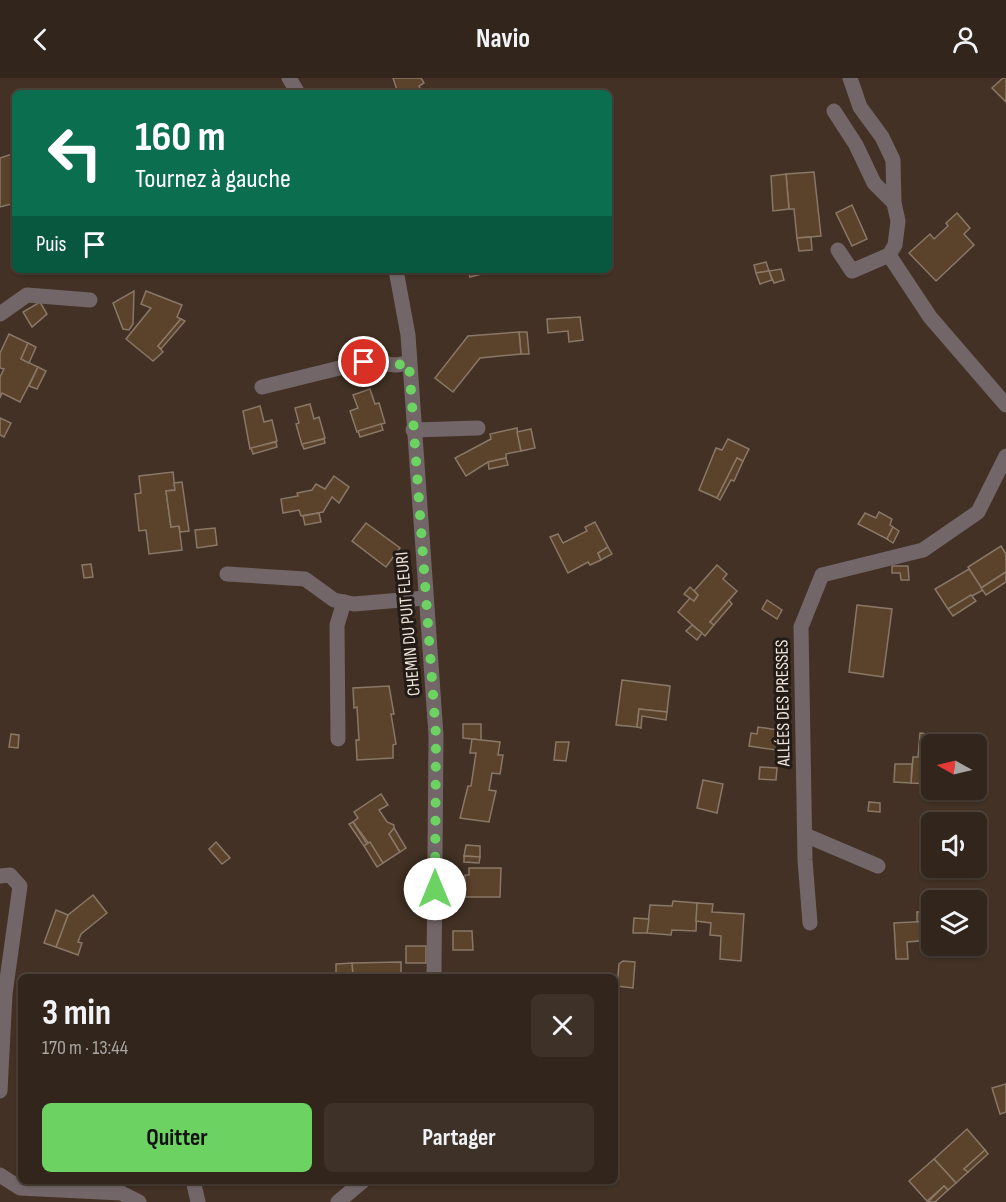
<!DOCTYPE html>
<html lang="fr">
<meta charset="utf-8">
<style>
body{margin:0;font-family:"Sofia Sans Condensed",sans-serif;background:#3d3128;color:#f1f3f6;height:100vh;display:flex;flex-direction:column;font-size:22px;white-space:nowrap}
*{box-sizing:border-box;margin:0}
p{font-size:20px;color:#a8a5a3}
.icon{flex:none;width:33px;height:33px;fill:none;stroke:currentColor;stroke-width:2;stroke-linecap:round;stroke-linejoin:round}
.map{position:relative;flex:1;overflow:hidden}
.side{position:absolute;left:18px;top:896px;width:600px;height:210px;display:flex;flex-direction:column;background:#32251b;border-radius:9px;box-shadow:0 2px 4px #0004,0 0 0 2px #4d423a}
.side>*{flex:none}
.guide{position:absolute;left:12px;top:12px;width:600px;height:183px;border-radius:9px;box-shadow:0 2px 4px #0004,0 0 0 2px #4d423a;background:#0b6e4f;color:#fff;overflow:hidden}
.needle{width:39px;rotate:278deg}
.fabs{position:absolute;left:921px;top:656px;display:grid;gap:12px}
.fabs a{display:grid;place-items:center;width:66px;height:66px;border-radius:9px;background:#32251b;box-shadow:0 2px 4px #0004,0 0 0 2px #4d423a;font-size:30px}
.pin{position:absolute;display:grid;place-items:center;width:51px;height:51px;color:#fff;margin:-26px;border:3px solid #fff;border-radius:50%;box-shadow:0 2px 6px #0007}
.me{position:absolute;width:66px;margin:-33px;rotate:0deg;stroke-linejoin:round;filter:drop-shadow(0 0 4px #0008)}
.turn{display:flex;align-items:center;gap:21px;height:126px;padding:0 24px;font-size:27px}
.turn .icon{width:78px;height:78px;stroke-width:2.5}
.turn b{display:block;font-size:42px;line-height:51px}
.then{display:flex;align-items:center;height:57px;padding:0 24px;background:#0003;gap:12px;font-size:22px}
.round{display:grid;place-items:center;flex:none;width:63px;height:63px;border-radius:9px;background:#3d3128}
.summary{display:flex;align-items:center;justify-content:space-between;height:102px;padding:0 24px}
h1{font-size:36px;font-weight:700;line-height:45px}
.action{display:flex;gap:12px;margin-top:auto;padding:12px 24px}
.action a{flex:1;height:69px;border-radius:9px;background:#6cd362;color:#111;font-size:24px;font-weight:700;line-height:69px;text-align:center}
.action a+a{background:#3d3128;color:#f1f3f6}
header{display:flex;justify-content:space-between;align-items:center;height:78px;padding:0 24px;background:#32251b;font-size:27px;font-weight:700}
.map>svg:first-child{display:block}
</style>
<header><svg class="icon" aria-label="back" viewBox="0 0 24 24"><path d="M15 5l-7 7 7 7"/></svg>Navio<svg class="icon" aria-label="person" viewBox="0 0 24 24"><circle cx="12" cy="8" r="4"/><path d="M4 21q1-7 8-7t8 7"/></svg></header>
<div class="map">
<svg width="1006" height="1124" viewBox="0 0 1006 1124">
<rect width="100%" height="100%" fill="#423124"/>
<g fill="#5b432b" stroke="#897767" stroke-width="1.5">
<polygon points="393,0 421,0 424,5 419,8 422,15 391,15 397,12"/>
<polygon points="1003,0 1006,0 1006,24 992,10"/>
<polygon points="15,75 15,125 0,129 0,80"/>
<polygon points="814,94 821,158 797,160 794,131 789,131 786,96"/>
<polygon points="786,96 789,131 773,133 771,98"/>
<polygon points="852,127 867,161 852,168 836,135"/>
<polygon points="957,135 970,150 964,156 974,167 936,203 909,175 930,156 934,161 948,148 946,145"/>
<polygon points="811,159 812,172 799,173 797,160"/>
<polygon points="766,184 769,193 756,195 754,187"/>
<polygon points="781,191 784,202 774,205 769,193"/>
<polygon points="468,192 497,192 470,199"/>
<polygon points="769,193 772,202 760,206 756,195"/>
<polygon points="134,213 133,246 129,252 123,251 113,225"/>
<polygon points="146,213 182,227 177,239 181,241 158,268 163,274 153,283 126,261 151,230 141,226"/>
<polygon points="40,224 47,236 32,249 23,234"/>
<polygon points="580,239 583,262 569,264 568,253 548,255 547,241"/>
<polygon points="181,241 185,243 161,271 158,268"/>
<polygon points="519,254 527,254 529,276 521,276"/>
<polygon points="519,254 521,276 480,280 453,314 435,300 468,258"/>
<polygon points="9,256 28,265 21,281 38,289 20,324 2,315 0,320 0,299 4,291 0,290 0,275"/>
<polygon points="28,265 36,269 29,285 21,281"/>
<polygon points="38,289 46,293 37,311 29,308"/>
<polygon points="370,311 375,326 379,325 385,345 357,354 350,333 358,330 353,317"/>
<polygon points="310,326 314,341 319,339 325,360 302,367 296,346 299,345 295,330"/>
<polygon points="260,328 264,344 272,342 277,363 250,371 243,333"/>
<polygon points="0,340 11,345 4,359 0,357"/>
<polygon points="381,346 383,352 360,359 358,353"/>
<polygon points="517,350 521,373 506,376 506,380 488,384 466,398 455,380 491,361 490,356"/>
<polygon points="531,351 535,370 521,373 517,354"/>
<polygon points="324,361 325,365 304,371 302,366"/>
<polygon points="728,361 749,371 743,383 737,380 717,420 699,412 716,370 722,372"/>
<polygon points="276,364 277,369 253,376 251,370"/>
<polygon points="506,380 508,387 489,391 488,384"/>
<polygon points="737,380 743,383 734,403 731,402 720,422 717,420"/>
<polygon points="173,394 175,412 166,413 171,449 179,448 182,472 149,476 146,452 139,453 135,416 141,415 139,398"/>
<polygon points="334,398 349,409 339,425 332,419 323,434 301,438 299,432 283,435 281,421 298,418 297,415 312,412 316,406 325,411"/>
<polygon points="182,404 189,453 180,454 179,448 171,449 166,413 175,412 174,405"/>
<polygon points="879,434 892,441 890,447 893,449 887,461 858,446 865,435 876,440"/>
<polygon points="319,435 321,444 305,447 303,438"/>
<polygon points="595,444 608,469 598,475 601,482 590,487 588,484 568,495 550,459 558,456 563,465 587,453 585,449"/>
<polygon points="366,445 400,470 386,489 352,463"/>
<polygon points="893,449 899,453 893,465 887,461"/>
<polygon points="215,450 217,467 197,470 195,452"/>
<polygon points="1001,468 1006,476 1006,494 981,510 968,489"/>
<polygon points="608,469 612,476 601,482 598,475"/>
<polygon points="91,486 93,499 84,500 82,487"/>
<polygon points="717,487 727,496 723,501 737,513 710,544 714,547 705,558 678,534 690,520 694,523 698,517 694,513"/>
<polygon points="892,488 908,488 909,502 901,502 900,495 892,495"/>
<polygon points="969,491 983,512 948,531 935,511"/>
<polygon points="1006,494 1006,504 986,517 981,510"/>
<polygon points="690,509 698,517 694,523 684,516"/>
<polygon points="971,517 976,523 953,538 948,531"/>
<polygon points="729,522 732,526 714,547 710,544"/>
<polygon points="767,522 782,532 777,541 762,531"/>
<polygon points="857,527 892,531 883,599 849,594"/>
<polygon points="692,547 702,555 697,562 686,553"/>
<polygon points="622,602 670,608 667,634 639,631 637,649 616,647"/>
<polygon points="389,608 394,636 391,636 396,666 393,667 393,680 357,682 356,662 359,662 357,629 354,630 353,610"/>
<polygon points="639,631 667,634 666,642 642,638 641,650 637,649"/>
<polygon points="463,646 481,646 481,662 463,660"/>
<polygon points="758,649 778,652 776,672 749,668 751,655 757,656"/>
<polygon points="920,655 934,657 934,666 932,666 932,706 911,705 913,679 918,679"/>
<polygon points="11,656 19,657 18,670 9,669"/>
<polygon points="472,661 500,664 498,677 503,677 500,696 492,695 489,712 496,713 489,744 460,740 468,708 471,708 476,675 470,675"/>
<polygon points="556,664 569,664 566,683 554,682"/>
<polygon points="895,686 912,686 911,705 894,704"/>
<polygon points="760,689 777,690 776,702 759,701"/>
<polygon points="703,702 723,706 717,735 697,730"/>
<polygon points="381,716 388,727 379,732 387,744 394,747 394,752 389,756 400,774 383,785 353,744 358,740 354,734"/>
<polygon points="869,724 880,725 880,734 868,733"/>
<polygon points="353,744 367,766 364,768 349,746"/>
<polygon points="394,750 406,770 400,774 389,756"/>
<polygon points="216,764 230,780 222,786 209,771"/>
<polygon points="370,764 383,785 377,789 364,768"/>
<polygon points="466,767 480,768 480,779 464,778"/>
<polygon points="464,778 480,779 479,785 464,784"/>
<polygon points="469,790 501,790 500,819 465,819 465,797 469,797"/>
<polygon points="93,817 107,835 81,856 78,864 82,865 78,877 56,869 68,837"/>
<polygon points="673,823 697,825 696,853 672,852 671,857 647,855 650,827 672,828"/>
<polygon points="697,825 713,826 712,834 744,836 741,883 720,881 721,858 710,857 711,845 696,843"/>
<polygon points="56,832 68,837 56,869 44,865"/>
<polygon points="932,833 932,843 917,844 917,834"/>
<polygon points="634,840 649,841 647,855 633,855"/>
<polygon points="932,843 932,862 907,864 908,881 896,881 894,845"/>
<polygon points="453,853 472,853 473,872 453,872"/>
<rect x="406" y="868" width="20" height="17"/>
<polygon points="623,883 635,884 633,910 617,908 619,886"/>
<polygon points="401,884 401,898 353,898 352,885"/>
<polygon points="352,885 353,898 336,898 336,886"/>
<polygon points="1006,1006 1006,1034 1000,1036 992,1010"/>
<polygon points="967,1051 985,1072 964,1091 968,1094 956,1105 934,1081"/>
<polygon points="985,1072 988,1076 968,1094 964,1091"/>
<polygon points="934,1081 956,1105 948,1112 944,1108 927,1123 909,1103"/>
<polygon points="944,1108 948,1112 935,1124 928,1124"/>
</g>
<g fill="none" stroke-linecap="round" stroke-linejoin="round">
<g stroke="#726668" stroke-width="15">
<polyline points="289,0 298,15"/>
<polyline points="834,33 856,67 874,105 894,125"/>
<polyline points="838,172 852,193 889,177 895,167 898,143 894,125 893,82 882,59 860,29 850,0"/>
<polyline points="889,177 930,239 1006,327"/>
<polyline points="396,192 408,257 436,657 434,898"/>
<polyline points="0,236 27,217 90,222"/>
<polyline points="262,309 364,284 396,287 409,285"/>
<polyline points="413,352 478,350"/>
<polyline points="227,496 305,501 334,522 354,526 425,520"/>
<polyline points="338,661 337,547 344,524"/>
<polyline points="805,757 878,788"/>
<polyline points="0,798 10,797 20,808 5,916 0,1013"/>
<polyline points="810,845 805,782 801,549 822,497 923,472 978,434 1006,378"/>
<polyline points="0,1097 20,1110 121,1115 139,1124"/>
<polyline points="193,1102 198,1124"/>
<polyline points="338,1124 364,1102"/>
</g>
</g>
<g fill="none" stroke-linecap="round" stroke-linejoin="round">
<polyline stroke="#6cd362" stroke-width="10" stroke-dasharray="0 18" points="364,284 396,287 409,285 436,657 435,811"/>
</g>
<g text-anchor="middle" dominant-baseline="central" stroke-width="6" stroke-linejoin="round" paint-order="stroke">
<g font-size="18" fill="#f3e8e0" stroke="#231b15">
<text transform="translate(408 546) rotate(-95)">CHEMIN DU PUIT FLEURI</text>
<text transform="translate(783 625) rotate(-91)">ALLÉES DES PRESSES</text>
</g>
</g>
</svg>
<div class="fabs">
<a><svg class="needle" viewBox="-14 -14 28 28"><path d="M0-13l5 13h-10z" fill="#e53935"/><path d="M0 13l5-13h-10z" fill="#a8a5a3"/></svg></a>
<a><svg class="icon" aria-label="sound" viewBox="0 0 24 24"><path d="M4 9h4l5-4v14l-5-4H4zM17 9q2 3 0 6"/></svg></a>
<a><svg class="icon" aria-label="layers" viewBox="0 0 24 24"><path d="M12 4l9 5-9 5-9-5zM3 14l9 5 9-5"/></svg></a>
</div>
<div class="pin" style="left:364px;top:284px;background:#d93025"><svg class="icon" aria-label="arrive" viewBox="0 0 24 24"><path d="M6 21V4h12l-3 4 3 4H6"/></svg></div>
<svg class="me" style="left:435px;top:811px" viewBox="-20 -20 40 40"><circle r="19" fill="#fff"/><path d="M0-13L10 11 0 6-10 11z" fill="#6cd362"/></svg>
<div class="guide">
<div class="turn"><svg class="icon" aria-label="left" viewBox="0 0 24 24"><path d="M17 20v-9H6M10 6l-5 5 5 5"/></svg><div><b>160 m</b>Tournez à gauche</div></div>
<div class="then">Puis<svg class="icon" aria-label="arrive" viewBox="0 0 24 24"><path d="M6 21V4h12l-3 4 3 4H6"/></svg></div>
</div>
<section class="side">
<div class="summary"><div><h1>3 min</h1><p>170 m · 13:44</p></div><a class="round"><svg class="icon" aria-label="close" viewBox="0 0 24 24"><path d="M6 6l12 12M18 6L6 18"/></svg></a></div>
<div class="action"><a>Quitter</a><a>Partager</a></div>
</section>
</div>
